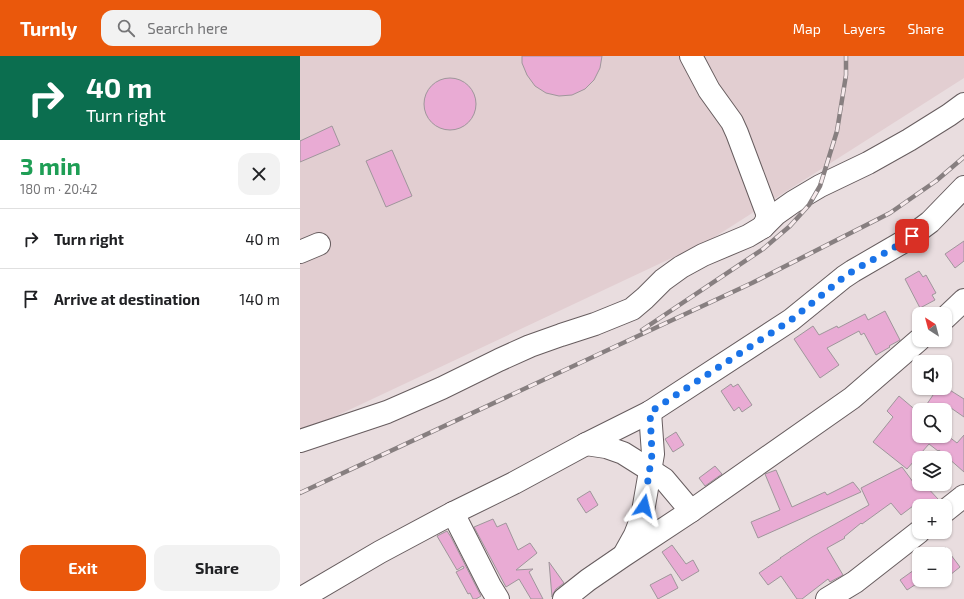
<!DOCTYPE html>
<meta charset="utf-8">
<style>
body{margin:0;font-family:"Exo 2",sans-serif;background:#f2f2f2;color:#202124;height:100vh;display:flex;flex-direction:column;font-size:15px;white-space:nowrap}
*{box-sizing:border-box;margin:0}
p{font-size:13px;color:#757577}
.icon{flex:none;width:22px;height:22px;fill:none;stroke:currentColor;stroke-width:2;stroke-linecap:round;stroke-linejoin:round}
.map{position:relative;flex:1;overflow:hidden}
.panel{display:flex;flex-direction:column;background:#fff;width:300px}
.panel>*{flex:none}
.hud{background:#0b6e4f;color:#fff;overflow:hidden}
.needle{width:26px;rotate:324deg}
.buttons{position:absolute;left:612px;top:251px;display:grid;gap:8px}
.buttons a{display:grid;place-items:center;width:40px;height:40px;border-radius:8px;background:#fff;box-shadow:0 1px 3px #0004;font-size:20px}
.pin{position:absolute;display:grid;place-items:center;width:34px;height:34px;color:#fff;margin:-17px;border-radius:8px;box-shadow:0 2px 6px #0006}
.me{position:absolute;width:44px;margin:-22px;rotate:10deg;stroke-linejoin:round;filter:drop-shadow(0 0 3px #0008)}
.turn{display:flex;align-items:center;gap:14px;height:84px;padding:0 20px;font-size:18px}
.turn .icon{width:52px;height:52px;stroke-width:2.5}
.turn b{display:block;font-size:28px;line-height:34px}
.round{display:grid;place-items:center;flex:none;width:42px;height:42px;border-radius:12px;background:#f2f2f2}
.overview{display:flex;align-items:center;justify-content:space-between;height:68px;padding:0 20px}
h1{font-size:24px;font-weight:700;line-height:30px;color:#1e9e55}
.cta{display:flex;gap:8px;margin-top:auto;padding:8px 20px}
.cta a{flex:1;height:46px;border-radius:12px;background:#ea580c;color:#fff;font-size:16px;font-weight:700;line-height:46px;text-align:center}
.cta a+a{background:#f2f2f2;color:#202124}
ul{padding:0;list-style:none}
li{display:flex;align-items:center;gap:12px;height:60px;padding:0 20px;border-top:1px solid #e0e0e0}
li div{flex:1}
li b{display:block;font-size:15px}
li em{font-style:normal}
header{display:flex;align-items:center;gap:24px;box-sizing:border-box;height:56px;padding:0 20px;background:#ea580c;color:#fff}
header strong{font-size:19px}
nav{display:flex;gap:22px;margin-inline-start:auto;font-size:14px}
.search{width:280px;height:36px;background:#f2f2f2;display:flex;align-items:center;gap:10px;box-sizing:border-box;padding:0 14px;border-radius:12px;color:#757577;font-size:15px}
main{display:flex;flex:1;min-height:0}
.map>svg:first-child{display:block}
</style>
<header>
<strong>Turnly</strong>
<div class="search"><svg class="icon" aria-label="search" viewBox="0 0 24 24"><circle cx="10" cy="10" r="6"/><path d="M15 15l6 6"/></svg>Search here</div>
<nav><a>Map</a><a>Layers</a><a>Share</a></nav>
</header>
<main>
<section class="panel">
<div class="hud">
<div class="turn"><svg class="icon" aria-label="right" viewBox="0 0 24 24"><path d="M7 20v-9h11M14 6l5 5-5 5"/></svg><div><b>40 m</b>Turn right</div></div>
</div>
<div class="overview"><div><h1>3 min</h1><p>180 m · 20:42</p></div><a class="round"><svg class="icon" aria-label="close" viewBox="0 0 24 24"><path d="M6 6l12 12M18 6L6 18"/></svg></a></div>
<ul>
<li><svg class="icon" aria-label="right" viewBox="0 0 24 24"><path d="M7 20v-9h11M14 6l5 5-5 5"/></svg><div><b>Turn right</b></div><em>40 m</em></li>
<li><svg class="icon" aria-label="arrive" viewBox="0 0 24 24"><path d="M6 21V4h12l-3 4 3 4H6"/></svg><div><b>Arrive at destination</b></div><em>140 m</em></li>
</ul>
<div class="cta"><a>Exit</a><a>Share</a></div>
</section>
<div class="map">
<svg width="664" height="543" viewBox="0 0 664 543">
<rect width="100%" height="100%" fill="#e9dddf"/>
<polygon fill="#e2ced1" points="0,0 664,0 664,22 410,184 0,377"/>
<g fill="#e9abd4" stroke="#9f969b">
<polygon points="222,0 302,0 300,12 294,24 285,33 272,39 259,40 246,37 235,30 227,19 222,7"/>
<circle cx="150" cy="48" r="26"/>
<polygon points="32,70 40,89 0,106 0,85"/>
<polygon points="92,94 112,140 86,151 66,105"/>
<polygon points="664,185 664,205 655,212 645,198"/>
<polygon points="619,215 623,221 626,219 636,237 632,239 635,244 620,252 605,223"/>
<polygon points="585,255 600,284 589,290 590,291 576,299 564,277 561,279 559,275 527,292 539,309 520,322 494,283 513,270 519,279 537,270 538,272 565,258 568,264"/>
<polygon points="431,328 433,331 438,328 452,349 442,356 439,351 434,355 421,335"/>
<polygon points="645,331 664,343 664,361 651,352 650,354 623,354 637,333 645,338"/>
<polygon points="599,340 619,357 619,380 648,380 657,387 664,379 664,416 639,394 638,395 629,388 607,413 573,386 593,361 587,355"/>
<polygon points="376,376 384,389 373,396 365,383"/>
<polygon points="415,410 422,418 405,430 399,422"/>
<polygon points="602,411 619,434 625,429 638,443 631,450 619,450 617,447 601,459 591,447 562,468 561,467 544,481 545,482 527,492 543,519 530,526 528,523 502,543 497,543 481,520 468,529 459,517 481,502 480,502 512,481 569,449 561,432"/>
<polygon points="476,414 492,451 525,436 527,439 553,426 561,436 458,482 451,466 480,454 465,418"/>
<polygon points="290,435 298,449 286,457 277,443"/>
<polygon points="193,463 197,471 206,467 218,494 230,487 237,497 216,514 233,513 229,516 243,543 231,543 219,523 206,531 174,471"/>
<polygon points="147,475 151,481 181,540 176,543 173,543 170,537 168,538 156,516 164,512 163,510 157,514 137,480"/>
<polygon points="372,489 386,508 393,504 399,515 382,525 362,496"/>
<polygon points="645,491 660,511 645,523"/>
<polygon points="249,506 264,527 256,533 253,538 252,541"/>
<polygon points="614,514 619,522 619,524 621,525 607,534 600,524"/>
<polygon points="371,518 378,532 358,543 350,529"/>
</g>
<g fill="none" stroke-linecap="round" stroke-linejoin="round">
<g stroke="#675d5f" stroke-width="24">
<g id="minor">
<polyline points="391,0 409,34 432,66 437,77 467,157 467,163 463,171"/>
<polyline points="0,196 19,188"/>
<polyline points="645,262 664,244"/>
<polyline points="0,385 87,356 142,332 199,304 230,290 261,279 295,268 332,253 345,242 363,224 381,211 403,199 448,180 463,171 476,158 493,146 520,130 568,107 609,84 649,59 664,48"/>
<polyline points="286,388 306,391 323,397 350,414 364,423 391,455"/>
<polyline points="645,455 664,440"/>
<polyline points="153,457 190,530 198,543"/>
<polyline points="325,497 335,479 342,461 353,398 350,356"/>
<polyline points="0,543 80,496 153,457 214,427 286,388 350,356 491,264 544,221 553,215 603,186 630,166 664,131"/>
<polyline points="264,543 288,524 323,500 391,455 552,342 619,284"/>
<polyline points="527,543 555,526 619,476"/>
</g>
</g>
<use href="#minor" stroke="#fff" stroke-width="22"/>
<g stroke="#877f80" stroke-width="4.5">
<g id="rail">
<polyline points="342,274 463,193 490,170 509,149 520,130 537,75 546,19 546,0"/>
<polyline points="0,437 452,227 590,157 636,125 664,101"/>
</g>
</g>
<use href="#rail" stroke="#f6eaec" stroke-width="3" stroke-dasharray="9" stroke-linecap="butt"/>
</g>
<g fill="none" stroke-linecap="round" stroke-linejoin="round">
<path stroke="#1a73e8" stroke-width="7" stroke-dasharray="0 12.6" d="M344 450 352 398 350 356 491 264 544 221C566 206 591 195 612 180"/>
</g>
</svg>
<div class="buttons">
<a><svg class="needle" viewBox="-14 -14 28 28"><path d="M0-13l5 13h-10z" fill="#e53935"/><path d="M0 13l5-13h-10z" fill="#757577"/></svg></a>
<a><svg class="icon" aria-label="sound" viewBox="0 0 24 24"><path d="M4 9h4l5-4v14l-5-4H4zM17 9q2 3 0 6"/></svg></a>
<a><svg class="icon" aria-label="search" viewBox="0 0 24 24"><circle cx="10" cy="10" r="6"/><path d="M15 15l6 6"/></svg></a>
<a><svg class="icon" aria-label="layers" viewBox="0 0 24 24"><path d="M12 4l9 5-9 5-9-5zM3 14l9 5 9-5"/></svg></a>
<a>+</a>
<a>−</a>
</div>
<div class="pin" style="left:612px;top:180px;background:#d93025"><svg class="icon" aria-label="arrive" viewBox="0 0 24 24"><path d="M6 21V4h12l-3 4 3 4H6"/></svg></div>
<svg class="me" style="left:344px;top:450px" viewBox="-20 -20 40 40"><path d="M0-17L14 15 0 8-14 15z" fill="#1a73e8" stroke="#fff" stroke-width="4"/></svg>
</div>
</main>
